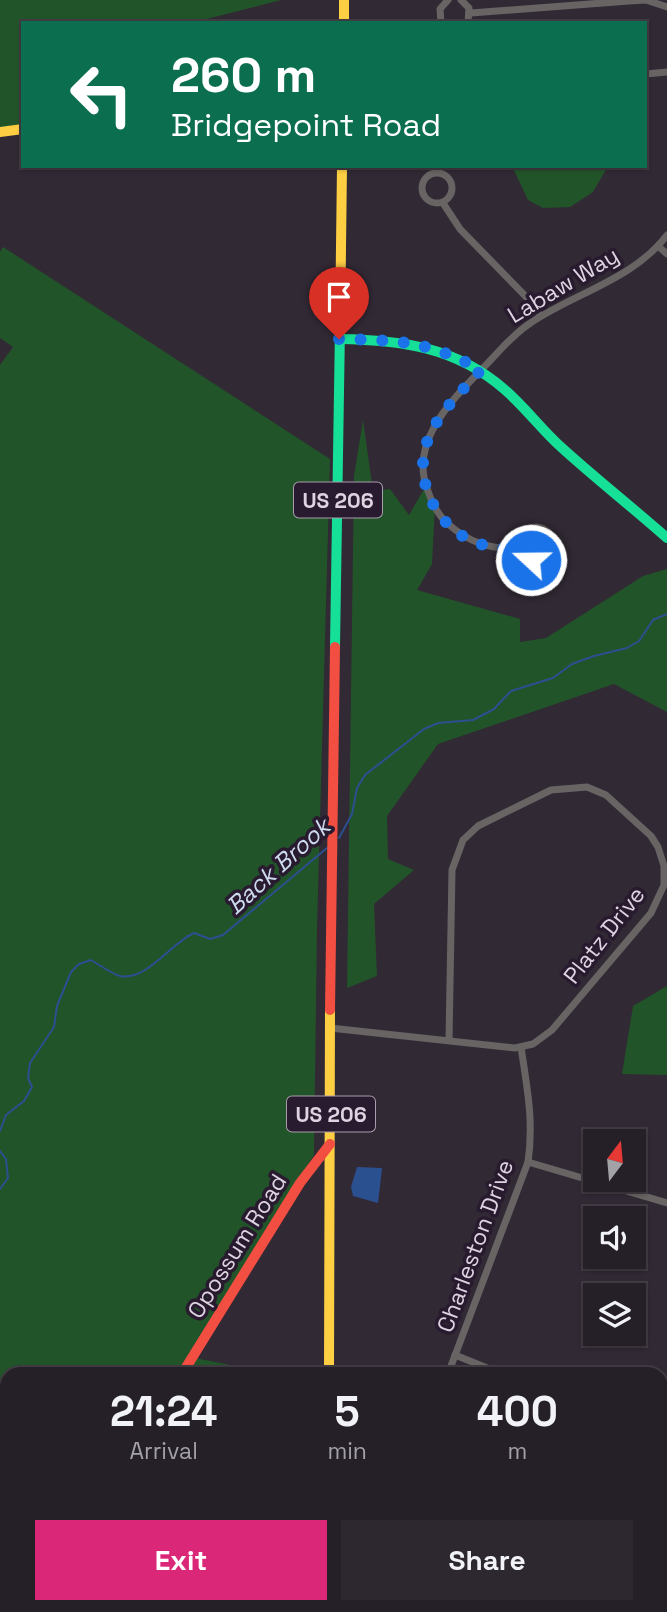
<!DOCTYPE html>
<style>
body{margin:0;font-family:"Space Grotesk",sans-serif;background:#2d272f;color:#f1f3f6;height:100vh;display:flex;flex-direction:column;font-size:26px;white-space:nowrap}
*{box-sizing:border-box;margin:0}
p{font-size:23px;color:#a3a2a7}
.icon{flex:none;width:38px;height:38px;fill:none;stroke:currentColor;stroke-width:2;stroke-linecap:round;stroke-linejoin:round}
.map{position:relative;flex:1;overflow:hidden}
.side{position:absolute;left:0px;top:1367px;width:668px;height:247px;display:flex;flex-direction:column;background:#251f27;border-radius:21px 21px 0 0;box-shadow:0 2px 5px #0004,0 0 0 2px #423d44}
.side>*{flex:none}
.hud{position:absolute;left:21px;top:21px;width:626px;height:147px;border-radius:0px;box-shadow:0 2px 5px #0004,0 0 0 2px #423d44;background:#0b6e4f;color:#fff;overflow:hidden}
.needle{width:46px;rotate:16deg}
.tools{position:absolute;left:583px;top:1129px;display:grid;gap:14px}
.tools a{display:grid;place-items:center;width:63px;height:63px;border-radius:0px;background:#251f27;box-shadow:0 2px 5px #0004,0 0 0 2px #423d44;font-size:35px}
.pin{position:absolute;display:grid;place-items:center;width:60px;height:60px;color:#fff;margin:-72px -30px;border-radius:50% 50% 50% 0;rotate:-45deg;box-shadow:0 0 7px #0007}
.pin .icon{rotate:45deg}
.me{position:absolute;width:77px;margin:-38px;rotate:291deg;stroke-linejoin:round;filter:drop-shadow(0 0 5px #0008)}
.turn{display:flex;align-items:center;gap:24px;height:147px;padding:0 35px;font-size:32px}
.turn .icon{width:91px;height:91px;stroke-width:2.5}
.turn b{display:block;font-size:49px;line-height:60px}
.eta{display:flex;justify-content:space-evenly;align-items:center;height:119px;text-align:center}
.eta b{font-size:42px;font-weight:800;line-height:49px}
.cta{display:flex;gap:14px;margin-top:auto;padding:14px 35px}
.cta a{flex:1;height:80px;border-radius:0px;background:#db2777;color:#fff;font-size:28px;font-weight:800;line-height:80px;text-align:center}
.cta a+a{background:#2d272f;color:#f1f3f6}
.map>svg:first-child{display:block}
</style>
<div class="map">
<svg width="667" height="1612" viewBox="0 0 667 1612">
<rect width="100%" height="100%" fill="#312934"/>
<g fill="#225429">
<polygon points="0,0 281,0 199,21 198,23 23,23 23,132 0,135"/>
<polygon points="512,166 608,166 593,192 570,207 543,208 528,200"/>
<polygon points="3,247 330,459 317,928 314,1155 190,1357 277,1374 7,1374 7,1606 308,1606 308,1612 0,1612 0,365 13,347 0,338 0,252"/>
<polygon points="363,420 373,491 390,489 409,515 427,484 435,506 432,564 417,590 520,619 520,642 546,638 643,576 667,569 667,712 614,684 438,744 387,816 388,859 414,870 374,904 377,976 347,988 354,476"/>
<polygon points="667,986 667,1075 622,1074 633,1006"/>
</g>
<polygon fill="#2b5090" points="357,1167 382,1168 378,1203 353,1196 351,1187"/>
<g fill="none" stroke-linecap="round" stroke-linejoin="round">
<g stroke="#2b5090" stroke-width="2">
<polyline points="339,838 352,814 357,788 365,775 424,729 438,723 473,720 494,709 511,691 553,678 572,664 594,656 627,648 639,641 653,620 667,614"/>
<path d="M0 1131 6 1115 24 1101 32 1087 28 1078 30 1063 54 1027 57 1006 71 972 79 964 91 960C100 965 110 973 120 976 146 982 172 942 194 933L210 939 223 935 327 848"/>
<polyline points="0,1151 6,1159 8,1178 0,1189"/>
</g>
<g stroke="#676463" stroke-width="7">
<polyline points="461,0 469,8 468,23"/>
<polyline points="471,13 629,1 646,0 667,7"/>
<polyline points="441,23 440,9 448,0"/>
<polyline points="646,74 667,72"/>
<circle cx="437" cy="188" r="15"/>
<polyline points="443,203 460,229 534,305 540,316"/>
<polyline points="658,246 667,254"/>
<circle cx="536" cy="544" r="17"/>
<path d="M520 548C491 550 469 543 447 523 437 514 432 503 428 491 408 442 452 400 483 368 498 353 511 336 529 324 574 293 633 280 667 235"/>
<polyline points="330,1028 515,1048 533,1044 552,1030 651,913 664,885 664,866 658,847 651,836 606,795 587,787 551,790 478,826 463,840 452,870 449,1041"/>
<polyline points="528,1162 667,1203"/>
<polyline points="455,1355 502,1374"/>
<path d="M448 1374 528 1162C534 1121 527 1088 521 1047"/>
<polyline points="662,1437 667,1438"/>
<polyline points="410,1606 431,1612"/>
<polyline points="582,1612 584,1606"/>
</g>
<g stroke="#16e098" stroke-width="10">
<path d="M339 339C401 340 456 347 504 389 525 407 541 429 561 447 595 478 632 507 667 538"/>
<polyline points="335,647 340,328"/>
</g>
<g stroke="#ffcf43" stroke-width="10">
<polyline points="344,0 344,23"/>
<polyline points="0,132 23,129"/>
<polyline points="340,328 342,166"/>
<polyline points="329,1374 330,1010"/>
<polyline points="68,1612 71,1606"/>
</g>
<g stroke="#f24e42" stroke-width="10">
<polyline points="330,1010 335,647"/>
<polyline points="182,1374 300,1183 330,1144"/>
<polyline points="322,1606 322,1612"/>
</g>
</g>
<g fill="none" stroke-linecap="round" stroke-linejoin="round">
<path stroke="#1a73e8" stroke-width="12" stroke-dasharray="0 21.6" d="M339 339C397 340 429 341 481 370 459 394 434 417 425 448 416 485 438 526 472 541 488 548 504 549 520 548L526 557 531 560"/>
</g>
<g text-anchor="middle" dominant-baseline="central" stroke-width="7" stroke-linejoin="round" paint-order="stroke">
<g fill="#291b2f" stroke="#a89cac" stroke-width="2">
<rect x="294" y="482.5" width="88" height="35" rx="5"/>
<rect x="287" y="1096.5" width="88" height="35" rx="5"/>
</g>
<g font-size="21" font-weight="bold" fill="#ded4e1">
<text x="338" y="500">US 206</text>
<text x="331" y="1114">US 206</text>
</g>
<g font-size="23" fill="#ded4e1" stroke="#291b2f">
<text transform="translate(563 285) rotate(-31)">Labaw Way</text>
<text transform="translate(604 935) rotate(-52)">Platz Drive</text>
<text transform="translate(237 1246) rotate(-58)">Opossum Road</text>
<text transform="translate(475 1246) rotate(-70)">Charleston Drive</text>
</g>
<g font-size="24" font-style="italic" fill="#cedaee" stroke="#291b2f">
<text transform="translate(278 866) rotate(-42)">Back Brook</text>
</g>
</g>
</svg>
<div class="tools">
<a><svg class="needle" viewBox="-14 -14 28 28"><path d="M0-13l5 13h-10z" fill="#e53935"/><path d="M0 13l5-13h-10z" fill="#a3a2a7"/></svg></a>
<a><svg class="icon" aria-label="sound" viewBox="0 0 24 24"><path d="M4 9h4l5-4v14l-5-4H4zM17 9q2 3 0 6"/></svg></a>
<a><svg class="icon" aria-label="layers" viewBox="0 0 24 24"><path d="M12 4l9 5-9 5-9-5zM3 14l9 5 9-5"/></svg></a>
</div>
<div class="pin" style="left:339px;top:339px;background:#d93025"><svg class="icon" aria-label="arrive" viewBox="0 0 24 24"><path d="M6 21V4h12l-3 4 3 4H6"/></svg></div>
<svg class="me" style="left:531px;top:560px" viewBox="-20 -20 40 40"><circle r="17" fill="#1a73e8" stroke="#fff" stroke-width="3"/><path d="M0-11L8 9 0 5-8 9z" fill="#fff"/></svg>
<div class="hud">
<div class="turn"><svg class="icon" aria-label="left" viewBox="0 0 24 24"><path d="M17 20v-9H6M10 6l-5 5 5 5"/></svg><div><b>260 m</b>Bridgepoint Road</div></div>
</div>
<section class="side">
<div class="eta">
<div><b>21:24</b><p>Arrival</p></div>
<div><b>5</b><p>min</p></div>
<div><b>400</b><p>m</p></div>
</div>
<div class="cta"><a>Exit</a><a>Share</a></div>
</section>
</div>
